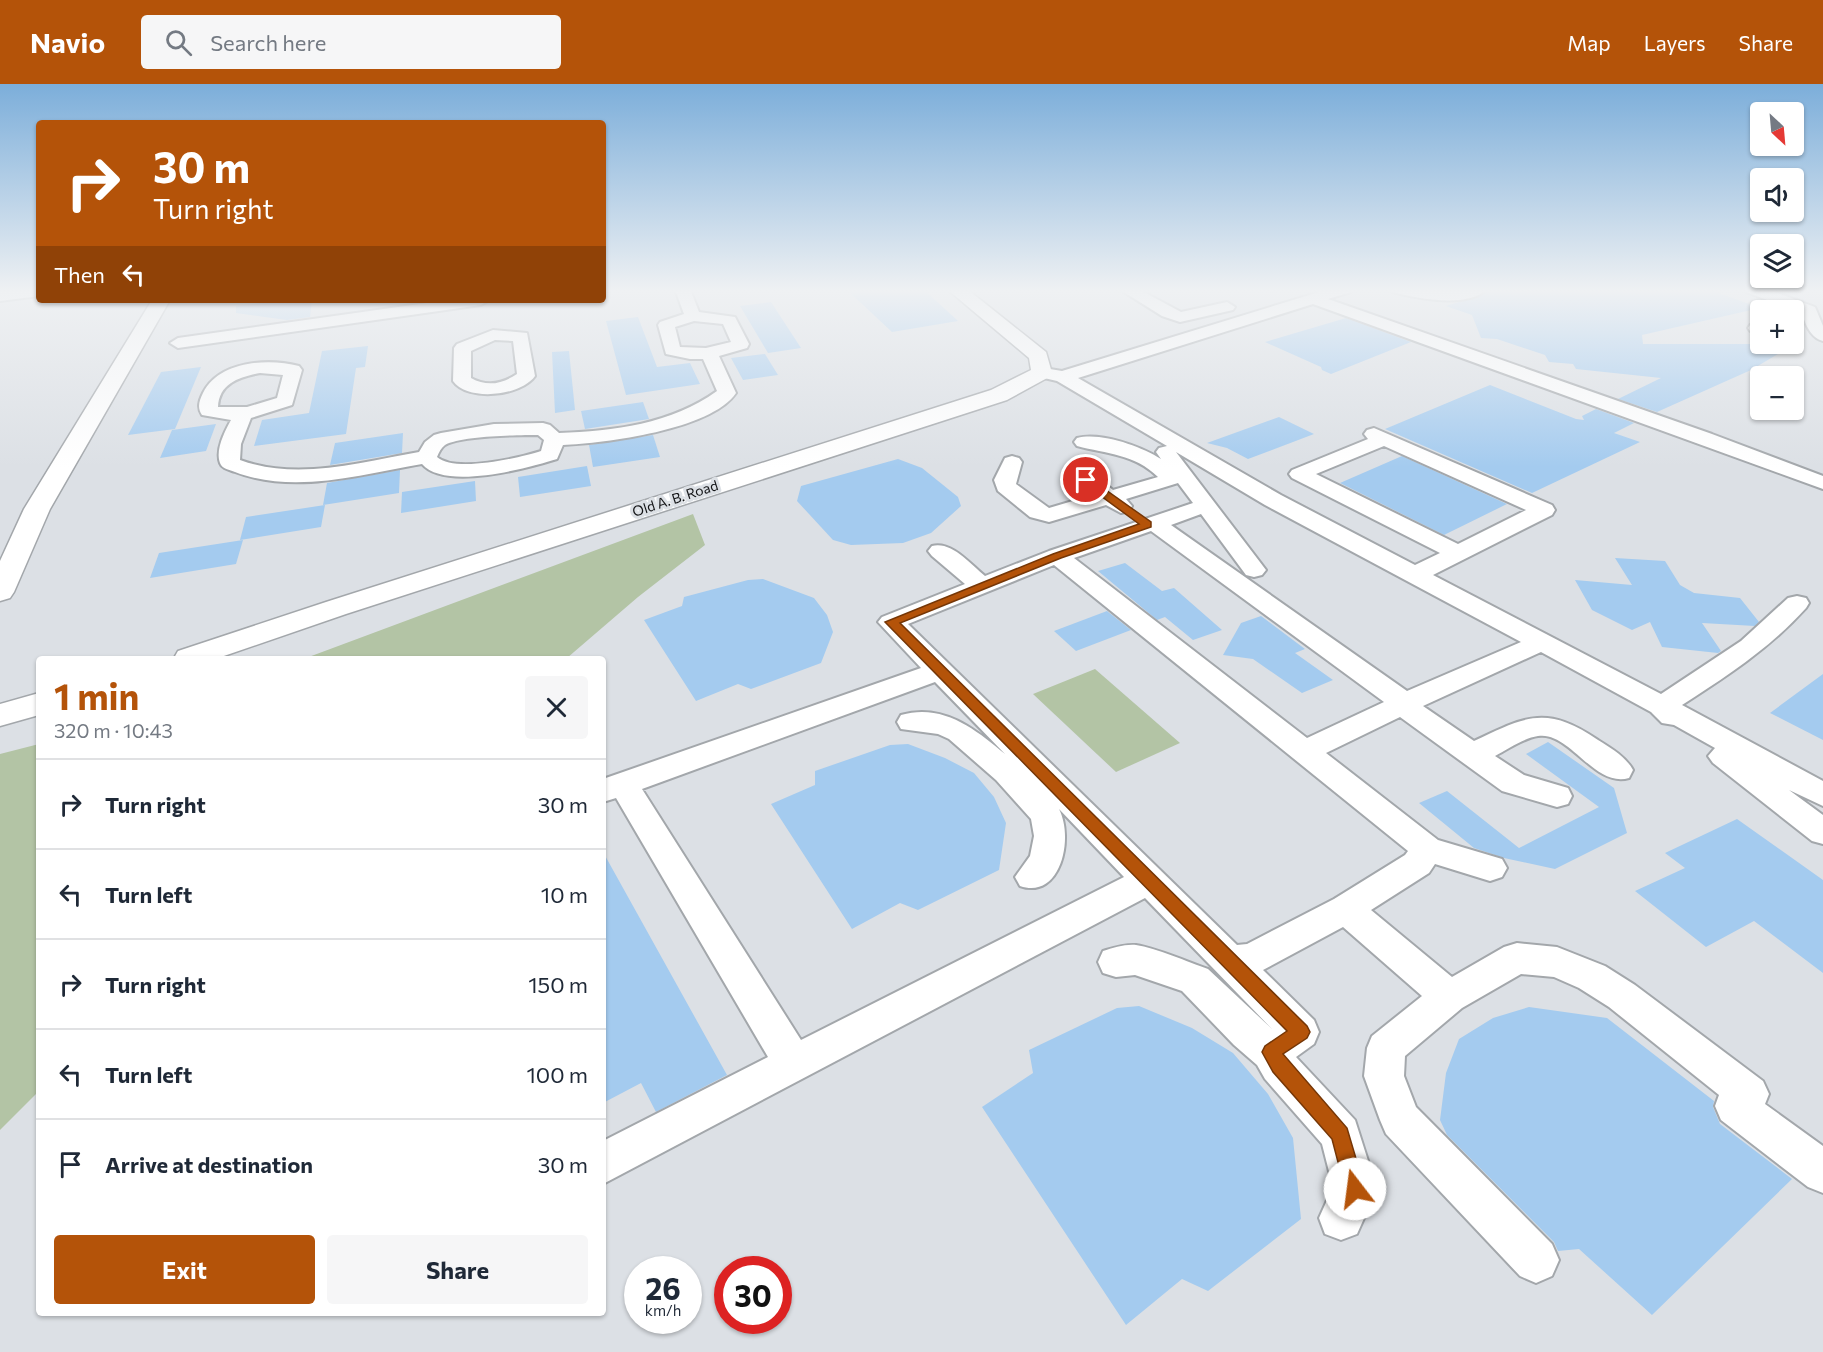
<!DOCTYPE html>
<meta charset="utf-8">
<style>
body{margin:0;font-family:Commissioner,sans-serif;background:#f6f6f7;color:#1f2937;height:100vh;display:flex;flex-direction:column;font-size:22px;white-space:nowrap}
*{box-sizing:border-box;margin:0}
p{font-size:20px;color:#747a83}
.icon{flex:none;width:33px;height:33px;fill:none;stroke:currentColor;stroke-width:2;stroke-linecap:round;stroke-linejoin:round}
.map{position:relative;flex:1;overflow:hidden}
.side{position:absolute;left:36px;top:572px;width:570px;height:660px;display:flex;flex-direction:column;background:#fff;border-radius:6px;box-shadow:0 2px 4px #0004}
.side>*{flex:none}
.banner{position:absolute;left:36px;top:36px;width:570px;height:183px;border-radius:6px;box-shadow:0 2px 4px #0004;background:#b45309;color:#fff;overflow:hidden}
.needle{width:39px;rotate:154deg}
.buttons{position:absolute;left:1750px;top:18px;display:grid;gap:12px}
.buttons a{display:grid;place-items:center;width:54px;height:54px;border-radius:6px;background:#fff;box-shadow:0 2px 4px #0004;font-size:30px}
.speed{position:absolute;left:624px;top:1172px;display:flex;gap:12px;font-size:30px;font-weight:700;text-align:center}
.speed>*{display:grid;place-content:center;width:78px;height:78px;border-radius:50%;background:#fff;box-shadow:0 2px 4px #0004;line-height:1}
.speed small{font-size:15px;font-weight:400}
.speed .limit{border:9px solid #d22;background:#fff;color:#111}
.pin{position:absolute;display:grid;place-items:center;width:51px;height:51px;color:#fff;margin:-26px;border:3px solid #fff;border-radius:50%;box-shadow:0 2px 6px #0007}
.me{position:absolute;width:66px;margin:-33px;rotate:345deg;stroke-linejoin:round;filter:drop-shadow(0 0 4px #0008)}
.turn{display:flex;align-items:center;gap:21px;height:126px;padding:0 18px;font-size:27px}
.turn .icon{width:78px;height:78px;stroke-width:2.5}
.turn b{display:block;font-size:42px;line-height:51px}
.then{display:flex;align-items:center;height:57px;padding:0 18px;background:#0003;gap:12px;font-size:22px}
.round{display:grid;place-items:center;flex:none;width:63px;height:63px;border-radius:6px;background:#f6f6f7}
.headline{display:flex;align-items:center;justify-content:space-between;height:102px;padding:0 18px}
h1{font-size:36px;font-weight:700;line-height:45px;color:#b45309}
.cta{display:flex;gap:12px;margin-top:auto;padding:12px 18px}
.cta a{flex:1;height:69px;border-radius:6px;background:#b45309;color:#fff;font-size:24px;font-weight:700;line-height:69px;text-align:center}
.cta a+a{background:#f6f6f7;color:#1f2937}
ul{padding:0;list-style:none}
li{display:flex;align-items:center;gap:18px;height:90px;padding:0 18px;border-top:2px solid #e0e1e3}
li div{flex:1}
li b{display:block;font-size:22px}
li em{font-style:normal}
header{display:flex;align-items:center;gap:36px;box-sizing:border-box;height:84px;padding:0 30px;background:#b45309;color:#fff}
header strong{font-size:28px}
nav{display:flex;gap:33px;margin-inline-start:auto;font-size:21px}
.search{width:420px;height:54px;background:#f6f6f7;display:flex;align-items:center;gap:15px;box-sizing:border-box;padding:0 21px;border-radius:6px;color:#747a83;font-size:22px}
.map>svg:first-child{display:block}
</style>
<header>
<strong>Navio</strong>
<div class="search"><svg class="icon" aria-label="search" viewBox="0 0 24 24"><circle cx="10" cy="10" r="6"/><path d="M15 15l6 6"/></svg>Search here</div>
<nav><a>Map</a><a>Layers</a><a>Share</a></nav>
</header>
<div class="map">
<svg width="1823" height="1268" viewBox="0 0 1823 1268">
<rect width="100%" height="100%" fill="#dce0e5"/>
<g fill="#b3c4a5">
<polygon points="693,430 705,461 638,513 567,574 306,574"/>
<polygon points="1095,585 1180,659 1116,688 1033,610"/>
<polygon points="39,660 39,1007 0,1046 0,670"/>
</g>
<g fill="#a4cbef">
<polygon points="846,205 923,205 958,237 892,248"/>
<polygon points="1500,205 1708,205 1760,224 1642,251 1643,260 1795,260 1751,286 1657,328 1618,315 1661,294 1576,285 1573,280 1549,278 1545,271 1497,255 1481,254 1472,231 1446,222"/>
<polygon points="285,216 312,216 310,233 287,236 236,229 236,222"/>
<polygon points="771,218 801,264 768,269 740,222"/>
<polygon points="638,233 657,283 690,279 700,300 626,311 606,237"/>
<polygon points="1346,234 1411,258 1331,290 1322,286 1321,283 1265,258"/>
<polygon points="368,262 365,283 356,284 346,350 254,362 262,336 309,329 322,267"/>
<polygon points="569,267 575,326 555,329 552,268"/>
<polygon points="765,270 778,291 743,296 731,274"/>
<polygon points="201,283 175,345 128,351 161,288"/>
<polygon points="1490,301 1576,335 1584,336 1582,332 1596,325 1634,339 1614,349 1640,358 1532,409 1385,345"/>
<polygon points="643,318 649,335 585,345 581,327"/>
<polygon points="1279,333 1314,350 1248,375 1227,364 1207,359"/>
<polygon points="216,340 206,367 160,374 172,346"/>
<polygon points="403,349 402,369 330,381 335,359"/>
<polygon points="653,351 660,373 593,383 589,361"/>
<polygon points="1402,372 1507,420 1444,451 1340,399"/>
<polygon points="898,375 922,384 958,413 961,422 931,449 903,459 851,461 833,456 797,417 801,402"/>
<polygon points="587,382 591,402 520,413 518,393"/>
<polygon points="400,386 399,409 323,421 327,399"/>
<polygon points="475,397 476,417 401,429 402,408"/>
<polygon points="325,421 321,443 240,456 246,433"/>
<polygon points="243,456 236,480 150,494 159,469"/>
<polygon points="1615,474 1665,477 1680,501 1694,509 1740,514 1759,538 1755,542 1702,539 1721,567 1718,569 1662,563 1650,538 1632,546 1592,526 1575,496 1632,501"/>
<polygon points="1125,479 1162,507 1174,504 1222,546 1193,556 1165,533 1157,536 1098,487"/>
<polygon points="763,495 814,514 827,531 833,548 821,579 751,605 738,600 696,617 644,536 682,522 684,513 748,496"/>
<polygon points="1107,527 1131,546 1076,567 1054,547"/>
<polygon points="1261,532 1305,565 1295,569 1333,596 1302,609 1253,575 1223,571 1241,539"/>
<polygon points="1823,590 1823,656 1770,629"/>
<polygon points="1548,658 1614,704 1627,749 1555,785 1504,774 1474,764 1419,719 1447,707 1519,764 1599,723 1526,670"/>
<polygon points="908,660 945,674 974,689 994,713 1006,739 999,786 918,826 900,819 852,845 771,720 815,701 815,687 890,661"/>
<polygon points="1737,735 1823,796 1823,889 1754,837 1706,863 1635,807 1685,784 1665,769"/>
<polygon points="603,768 727,991 656,1028 641,999 603,1019"/>
<polygon points="1139,922 1192,944 1233,969 1268,1010 1293,1054 1301,1135 1208,1207 1182,1195 1126,1241 982,1023 1033,989 1029,966 1117,924"/>
<polygon points="1529,923 1607,934 1714,1017 1713,1023 1720,1040 1792,1095 1652,1231 1579,1165 1558,1167 1554,1158 1447,1051 1440,1036 1446,989 1459,955 1493,934"/>
</g>
<g fill="none" stroke-linecap="round" stroke-linejoin="round">
<g stroke="#a3a7ab" stroke-width="4">
<g id="street">
<polygon points="15,205 39,205 39,212 0,217 0,207"/>
<path d="M675 205H690L699 228 735 233 749 260 747 264 719 272 736 309C711 346 605 359 563 361L557 375C528 384 445 407 422 380 362 390 295 411 235 388 230 386 222 385 220 379 215 366 225 347 231 336L202 331C197 324 199 317 203 309 219 277 268 274 299 282L302 286 292 321 251 334 241 360 240 376C298 397 361 378 419 368L425 358 434 351 441 349 494 340 543 339 550 341 559 349C614 347 671 340 717 307L703 275H690L666 270 658 241 660 238 684 230ZM694 237 723 240 731 258 706 264 680 263 675 243ZM260 289 283 291 277 314 247 323H218C219 299 240 293 260 289ZM538 351 544 356 541 367C519 374 455 389 437 373 439 368 441 364 445 361 461 352 518 351 538 351Z"/>
<polygon points="1119,205 1138,205 1181,228 1227,218 1235,223 1233,226 1180,238 1162,232"/>
<path d="M1329 205H1353L1351 208 1328 215 1712 350 1823 392V405L1313 220 1078 294 1281 411 1415 481 1440 469 1292 394 1289 390 1292 386 1368 355 1364 350 1367 346 1374 344 1552 421 1555 426 1552 431 1433 491 1661 610 1741 557 1788 514 1797 512 1806 514 1809 519 1806 524C1770 564 1727 592 1682 621L1823 697V722L1789 706 1823 731V760L1812 757 1713 679 1708 672 1715 664 1674 641 1662 639 1651 628 1541 568 1423 622 1474 657C1526 632 1547 621 1598 656 1611 664 1626 673 1633 686L1629 694C1594 704 1570 647 1538 652 1524 654 1508 665 1495 672L1524 691 1568 704 1572 712 1568 720 1557 723 1502 707 1400 633 1326 669 1438 756 1502 775 1507 784 1502 793 1490 797 1435 780 1429 789 1371 826 1452 893 1504 863 1517 859 1557 863 1605 882 1635 901 1763 997 1769 1010 1765 1020 1823 1062V1109L1808 1103 1721 1036 1715 1022 1719 1011 1609 923 1579 904 1554 893 1521 890 1462 924 1405 972 1404 992 1416 1023 1552 1160 1559 1176 1552 1192 1536 1199 1520 1192 1386 1050 1380 1036 1364 992 1367 964 1372 952 1422 912 1343 843 1263 886 1314 936 1319 948 1314 960 1296 973 1355 1036 1377 1105 1357 1150 1341 1156 1325 1150 1319 1134 1333 1103 1322 1060 1265 995 1257 981 1234 961 1182 907 1135 891 1116 893 1103 889 1098 878 1103 867C1113 864 1125 860 1136 861 1156 864 1188 878 1208 885L1272 945 1145 814 603 1100V1057L768 973 616 714 603 718V695L921 584 878 538 882 533 965 500 932 472 928 467 932 462C952 457 970 480 985 492L1049 467 1193 419 1178 399 1126 415 1132 422 1129 427 1121 429 1106 421 1049 438 1030 433 998 407 994 396 1005 374 1012 372 1019 374 1022 378 1016 400 1049 424 1093 411 1075 396 1079 392C1093 388 1102 398 1113 406L1158 393C1135 370 1107 370 1077 362L1074 358 1077 354C1101 348 1140 362 1161 375L1156 368 1159 364 1167 362 1057 297 1044 294 1041 290 1044 286 1050 285 1062 287ZM1384 362 1526 426 1458 460 1316 390ZM1176 368 1265 421 1521 558 1407 607 1171 441 1201 430 1246 491 1254 493 1262 491 1266 486ZM1151 447 1384 618 1307 654 1074 474ZM1054 481 1408 767 1405 771 1334 815 1247 860 1237 861 908 540ZM935 598 1005 670C975 645 943 619 901 631L897 638 901 645 938 650 949 655 996 696 1031 735 1034 752 1030 772 1015 793 1020 802C1061 816 1074 754 1059 725L1124 793 801 956 642 705Z"/>
<path d="M1390 205H1487C1467 225 1416 214 1392 208Z"/>
<path d="M1744 205H1767L1815 223 1823 242V257C1811 254 1805 240 1802 229L1746 208Z"/>
<polygon points="448,216 489,216 481,221 178,264 170,259 178,254"/>
<polygon points="1761,238 1761,248 1750,247 1748,244 1750,241"/>
<path d="M493 246 527 249 535 292C521 312 468 318 453 297L454 264 457 260ZM495 256 513 257 517 290C502 300 487 303 471 294V267Z"/>
</g>
</g>
<g stroke="#a3a7ab" stroke-width="3">
<g id="secondary">
<polygon points="947,205 967,205 1046,268 1052,289 1049,293 1007,316 346,530 218,574 174,574 178,567 326,518 991,306 1031,286 1029,274"/>
<polygon points="152,216 170,216 50,425 14,508 10,514 0,517 0,477 24,425"/>
<polygon points="39,609 39,631 0,642 0,620"/>
</g>
</g>
<use href="#street" fill="#fff" fill-rule="evenodd"/>
<use href="#secondary" fill="#fff" fill-rule="evenodd"/>
</g>
<linearGradient id="sky" x2="0" y2="1"><stop stop-color="#7caeda"/><stop offset="0.54" stop-color="#eff1f3"/><stop offset="1" stop-color="#eff1f3" stop-opacity="0"/></linearGradient>
<rect width="1823" height="383" fill="url(#sky)"/>
<polygon fill="#b45309" stroke="#753606" stroke-width="1.5" points="1082,394 1089,394 1151,438 1151,443 1061,474 900,539 1307,942 1310,948 1307,954 1283,970 1347,1044 1365,1105 1362,1112 1355,1115 1348,1112 1345,1105 1332,1055 1273,988 1262,968 1265,962 1287,947 885,538 1053,470 1139,440 1082,398"/>
<g text-anchor="middle" dominant-baseline="central" stroke-width="6" stroke-linejoin="round" paint-order="stroke">
<g font-size="14" fill="#131416" stroke="#dce0e5">
<text transform="translate(675 414) rotate(-18)">Old A. B. Road</text>
</g>
</g>
</svg>
<div class="buttons">
<a><svg class="needle" viewBox="-14 -14 28 28"><path d="M0-13l5 13h-10z" fill="#e53935"/><path d="M0 13l5-13h-10z" fill="#747a83"/></svg></a>
<a><svg class="icon" aria-label="sound" viewBox="0 0 24 24"><path d="M4 9h4l5-4v14l-5-4H4zM17 9q2 3 0 6"/></svg></a>
<a><svg class="icon" aria-label="layers" viewBox="0 0 24 24"><path d="M12 4l9 5-9 5-9-5zM3 14l9 5 9-5"/></svg></a>
<a>+</a>
<a>−</a>
</div>
<div class="speed"><div>26<small>km/h</small></div><div class="limit">30</div></div>
<div class="pin" style="left:1086px;top:396px;background:#d93025"><svg class="icon" aria-label="arrive" viewBox="0 0 24 24"><path d="M6 21V4h12l-3 4 3 4H6"/></svg></div>
<svg class="me" style="left:1355px;top:1105px" viewBox="-20 -20 40 40"><circle r="19" fill="#fff"/><path d="M0-13L10 11 0 6-10 11z" fill="#b45309"/></svg>
<div class="banner">
<div class="turn"><svg class="icon" aria-label="right" viewBox="0 0 24 24"><path d="M7 20v-9h11M14 6l5 5-5 5"/></svg><div><b>30 m</b>Turn right</div></div>
<div class="then">Then<svg class="icon" aria-label="left" viewBox="0 0 24 24"><path d="M17 20v-9H6M10 6l-5 5 5 5"/></svg></div>
</div>
<section class="side">
<div class="headline"><div><h1>1 min</h1><p>320 m · 10:43</p></div><a class="round"><svg class="icon" aria-label="close" viewBox="0 0 24 24"><path d="M6 6l12 12M18 6L6 18"/></svg></a></div>
<ul>
<li><svg class="icon" aria-label="right" viewBox="0 0 24 24"><path d="M7 20v-9h11M14 6l5 5-5 5"/></svg><div><b>Turn right</b></div><em>30 m</em></li>
<li><svg class="icon" aria-label="left" viewBox="0 0 24 24"><path d="M17 20v-9H6M10 6l-5 5 5 5"/></svg><div><b>Turn left</b></div><em>10 m</em></li>
<li><svg class="icon" aria-label="right" viewBox="0 0 24 24"><path d="M7 20v-9h11M14 6l5 5-5 5"/></svg><div><b>Turn right</b></div><em>150 m</em></li>
<li><svg class="icon" aria-label="left" viewBox="0 0 24 24"><path d="M17 20v-9H6M10 6l-5 5 5 5"/></svg><div><b>Turn left</b></div><em>100 m</em></li>
<li><svg class="icon" aria-label="arrive" viewBox="0 0 24 24"><path d="M6 21V4h12l-3 4 3 4H6"/></svg><div><b>Arrive at destination</b></div><em>30 m</em></li>
</ul>
<div class="cta"><a>Exit</a><a>Share</a></div>
</section>
</div>
